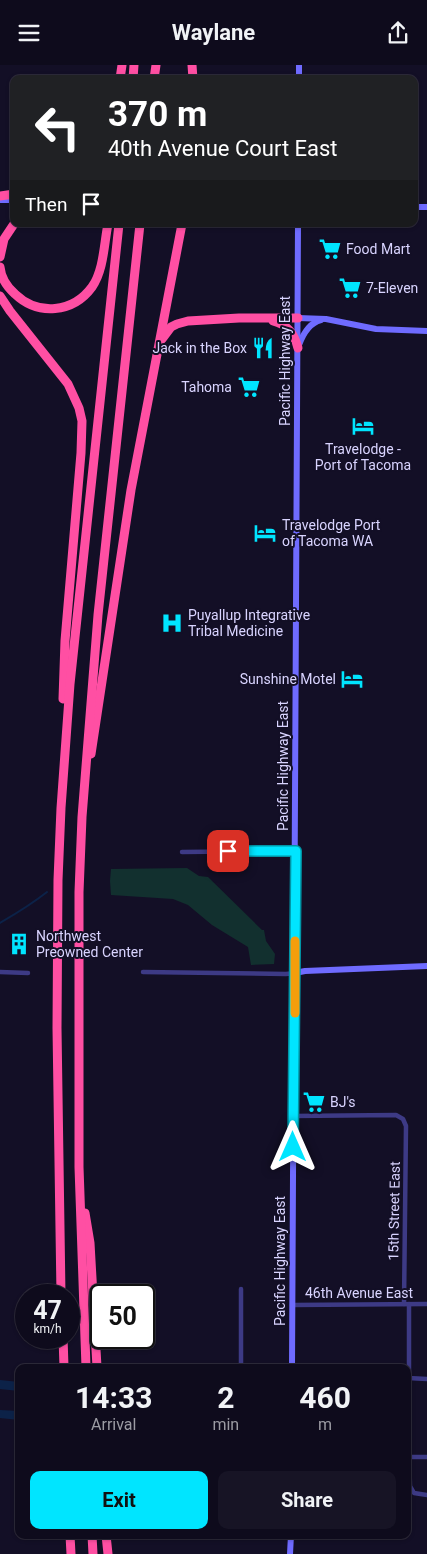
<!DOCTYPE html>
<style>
body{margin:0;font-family:Roboto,sans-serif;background:#171425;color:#f1f3f6;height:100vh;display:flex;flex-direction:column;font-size:19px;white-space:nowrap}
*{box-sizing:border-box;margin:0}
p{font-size:16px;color:#9b9ba3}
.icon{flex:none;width:28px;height:28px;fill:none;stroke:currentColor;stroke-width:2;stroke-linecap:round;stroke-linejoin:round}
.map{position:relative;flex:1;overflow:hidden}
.panel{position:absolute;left:15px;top:1299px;width:396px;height:175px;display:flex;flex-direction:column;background:#0e0b1c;border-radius:10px;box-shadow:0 1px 4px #0004,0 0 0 1px #2e2b3b}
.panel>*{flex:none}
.guide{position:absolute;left:10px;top:10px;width:408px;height:152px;border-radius:10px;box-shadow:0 1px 4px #0004,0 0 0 1px #2e2b3b;background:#202124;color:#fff;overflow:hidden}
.speed{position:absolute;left:15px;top:1219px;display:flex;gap:10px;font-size:25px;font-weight:700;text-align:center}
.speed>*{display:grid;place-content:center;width:65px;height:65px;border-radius:50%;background:#0e0b1c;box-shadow:0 1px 4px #0004,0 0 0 1px #2e2b3b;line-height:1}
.speed small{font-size:12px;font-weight:400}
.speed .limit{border:2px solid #111;border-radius:8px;background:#fff;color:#111}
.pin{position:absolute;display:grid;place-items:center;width:42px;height:42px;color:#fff;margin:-21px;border-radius:10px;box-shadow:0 2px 8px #0006}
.me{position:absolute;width:55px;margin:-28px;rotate:0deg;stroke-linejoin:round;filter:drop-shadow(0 0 4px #0008)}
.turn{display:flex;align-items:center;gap:18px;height:105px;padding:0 15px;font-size:22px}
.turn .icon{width:65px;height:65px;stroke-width:2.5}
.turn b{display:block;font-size:35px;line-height:42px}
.then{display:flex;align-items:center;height:48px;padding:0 15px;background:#0003;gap:10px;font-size:19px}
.eta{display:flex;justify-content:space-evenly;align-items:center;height:85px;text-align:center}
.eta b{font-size:30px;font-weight:700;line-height:35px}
.cta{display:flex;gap:10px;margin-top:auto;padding:10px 15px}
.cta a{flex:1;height:58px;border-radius:10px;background:#00e5ff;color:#111;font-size:20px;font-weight:700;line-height:58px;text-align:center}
.cta a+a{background:#171425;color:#f1f3f6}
header{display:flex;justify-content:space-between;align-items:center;height:65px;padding:0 15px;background:#0e0b1c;font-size:22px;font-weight:700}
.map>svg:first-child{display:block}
</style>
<header><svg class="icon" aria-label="menu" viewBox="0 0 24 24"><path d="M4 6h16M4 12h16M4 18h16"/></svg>Waylane<svg class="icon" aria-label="share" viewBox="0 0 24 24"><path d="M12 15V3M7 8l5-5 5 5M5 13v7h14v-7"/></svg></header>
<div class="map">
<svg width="427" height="1489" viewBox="0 0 427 1489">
<rect width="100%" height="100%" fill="#130f26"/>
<polygon fill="#12302f" points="187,803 199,811 208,812 262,865 264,865 266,876 275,889 274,899 251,900 248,882 212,860 188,840 173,834 111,830 110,816 111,804"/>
<g fill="#0c2248">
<polygon points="0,1315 19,1317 19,1326 0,1324"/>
<polygon points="0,1345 19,1346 19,1355 0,1353"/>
</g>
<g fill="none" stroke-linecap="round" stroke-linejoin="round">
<path stroke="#0c2248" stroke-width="2" d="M0 858C17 848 33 838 47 827"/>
<g stroke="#3d3a85" stroke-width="4.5">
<polyline points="299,13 309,14"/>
<polyline points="182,787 296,786"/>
<polyline points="0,907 28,908"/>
<polyline points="143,907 286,909 295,908"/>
<polyline points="293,1051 396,1050 403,1054 406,1061 404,1239"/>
<polyline points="241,1224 241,1302"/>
<polyline points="409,1239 409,1385 410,1421 414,1428 427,1430"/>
<polyline points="292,1240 427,1239"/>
<polyline points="408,1313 427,1314"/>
<polyline points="408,1392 427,1392"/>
</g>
<g stroke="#6f6bff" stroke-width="6">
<polyline points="299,14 299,0"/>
<polyline points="0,135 14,135"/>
<polyline points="414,142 427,142"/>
<polyline points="298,253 326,254 376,264 427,266"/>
<path d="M299 280C303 269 309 258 321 255"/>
<polyline points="295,908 305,906 427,901"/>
<polyline points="292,1302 298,159"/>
<polyline points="290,1489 291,1470"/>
</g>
<g stroke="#ff4fa3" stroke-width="9">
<polyline points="192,0 193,14"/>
<polyline points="120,14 122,0"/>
<polyline points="133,14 134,0"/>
<polyline points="154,14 156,0"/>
<polyline points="0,131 14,129"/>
<polyline points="0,192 4,174 14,159"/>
<path d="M0 202C1 213 7 222 15 229 38 251 73 248 92 222 104 205 104 178 108 159"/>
<polyline points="0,231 10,246 68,319 79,343 82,356 81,388 65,576 63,634"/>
<path d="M273 256C288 260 294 268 298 283"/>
<polyline points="162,274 171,262 177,259 188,256 239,253 298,253"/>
<polyline points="91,689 131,425 182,159"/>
<polyline points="85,1148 90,1178 97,1302"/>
<polyline points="61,1230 57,963 58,815 61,743 70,619 119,159"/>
<polyline points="63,1272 64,1302"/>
<polyline points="86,1302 79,1102 79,827 82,752 98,550 140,159"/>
<polyline points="70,1470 71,1489"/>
<polyline points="92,1470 93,1489"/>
<polyline points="106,1470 108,1489"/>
</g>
</g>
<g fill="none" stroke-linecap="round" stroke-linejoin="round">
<g stroke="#0095a6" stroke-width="12">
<polyline id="route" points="228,786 296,786 293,1082"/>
</g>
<use href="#route" stroke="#00e5ff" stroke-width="9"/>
<polyline stroke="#f59e0b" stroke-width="9" points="295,948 295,876"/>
</g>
<defs>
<g id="supermarket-bare" transform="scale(1.725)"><path d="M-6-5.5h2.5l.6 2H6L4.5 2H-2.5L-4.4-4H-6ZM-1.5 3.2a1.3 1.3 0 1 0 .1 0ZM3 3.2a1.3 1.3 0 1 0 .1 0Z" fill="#00e5ff" stroke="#130f26" stroke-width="2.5" paint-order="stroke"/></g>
<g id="restaurant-bare" transform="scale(1.725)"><path d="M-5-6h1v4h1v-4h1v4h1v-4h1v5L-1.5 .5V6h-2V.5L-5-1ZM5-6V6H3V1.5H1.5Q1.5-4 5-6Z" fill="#00e5ff" stroke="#130f26" stroke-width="2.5" paint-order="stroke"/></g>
<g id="hotel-bare" transform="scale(1.725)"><path d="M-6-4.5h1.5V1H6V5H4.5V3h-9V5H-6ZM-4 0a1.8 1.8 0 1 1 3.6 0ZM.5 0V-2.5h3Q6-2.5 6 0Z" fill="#00e5ff" stroke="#130f26" stroke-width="2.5" paint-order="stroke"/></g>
<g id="hospital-bare" transform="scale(1.725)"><path d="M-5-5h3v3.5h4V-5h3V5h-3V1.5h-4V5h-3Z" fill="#00e5ff" stroke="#130f26" stroke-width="2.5" paint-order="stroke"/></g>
<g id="building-bare" transform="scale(1.725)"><path d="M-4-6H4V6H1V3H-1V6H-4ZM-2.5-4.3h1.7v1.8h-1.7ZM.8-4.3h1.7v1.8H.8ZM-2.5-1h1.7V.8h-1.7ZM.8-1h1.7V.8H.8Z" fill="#00e5ff" stroke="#130f26" stroke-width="2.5" paint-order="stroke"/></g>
</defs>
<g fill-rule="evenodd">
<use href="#supermarket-bare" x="330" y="184"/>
<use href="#supermarket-bare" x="350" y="223"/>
<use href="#restaurant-bare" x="263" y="283"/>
<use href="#supermarket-bare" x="249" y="322"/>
<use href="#hotel-bare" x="363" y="361"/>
<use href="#hotel-bare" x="265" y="468"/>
<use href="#hospital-bare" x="172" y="558"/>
<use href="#hotel-bare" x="352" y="614"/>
<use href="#building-bare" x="19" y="879"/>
<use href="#supermarket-bare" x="314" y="1037"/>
</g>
<g text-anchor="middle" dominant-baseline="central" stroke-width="4" stroke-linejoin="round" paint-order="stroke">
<g font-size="14" fill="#d9d4ff" stroke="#130f26" text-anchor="start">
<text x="346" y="184">Food Mart</text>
<text x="366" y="223">7-Eleven</text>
<text x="247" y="283" text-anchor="end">Jack in the Box</text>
<text x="232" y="322" text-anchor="end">Tahoma</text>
<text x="363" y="384" text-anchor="middle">Travelodge -<tspan x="363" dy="16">Port of Tacoma</tspan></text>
<text x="282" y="460">Travelodge Port<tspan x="282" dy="16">of Tacoma WA</tspan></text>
<text x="188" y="550">Puyallup Integrative<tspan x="188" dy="16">Tribal Medicine</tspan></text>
<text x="336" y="614" text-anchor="end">Sunshine Motel</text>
<text x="36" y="871">Northwest<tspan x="36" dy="16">Preowned Center</tspan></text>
<text x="330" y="1037">BJ's</text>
</g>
<g font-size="14" fill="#d9d4ff" stroke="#130f26">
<text transform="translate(285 296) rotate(-90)">Pacific Highway East</text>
<text transform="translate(283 701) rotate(-90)">Pacific Highway East</text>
<text transform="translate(394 1146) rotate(-89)">15th Street East</text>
<text transform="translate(280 1196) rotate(-90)">Pacific Highway East</text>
<text x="359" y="1228">46th Avenue East</text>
</g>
</g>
</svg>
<div class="speed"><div>47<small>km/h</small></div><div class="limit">50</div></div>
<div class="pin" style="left:228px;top:786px;background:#d93025"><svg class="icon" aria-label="arrive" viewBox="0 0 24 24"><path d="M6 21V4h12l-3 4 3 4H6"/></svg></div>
<svg class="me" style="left:293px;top:1082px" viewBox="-20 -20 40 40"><path d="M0-17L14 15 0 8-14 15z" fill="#00e5ff" stroke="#fff" stroke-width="4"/></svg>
<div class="guide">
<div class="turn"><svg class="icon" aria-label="left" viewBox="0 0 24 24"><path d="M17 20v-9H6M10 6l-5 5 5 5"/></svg><div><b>370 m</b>40th Avenue Court East</div></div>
<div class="then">Then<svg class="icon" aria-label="arrive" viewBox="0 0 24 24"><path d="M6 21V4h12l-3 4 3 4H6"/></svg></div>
</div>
<section class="panel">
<div class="eta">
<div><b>14:33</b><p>Arrival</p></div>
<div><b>2</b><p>min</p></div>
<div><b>460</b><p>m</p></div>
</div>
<div class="cta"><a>Exit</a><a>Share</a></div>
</section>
</div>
